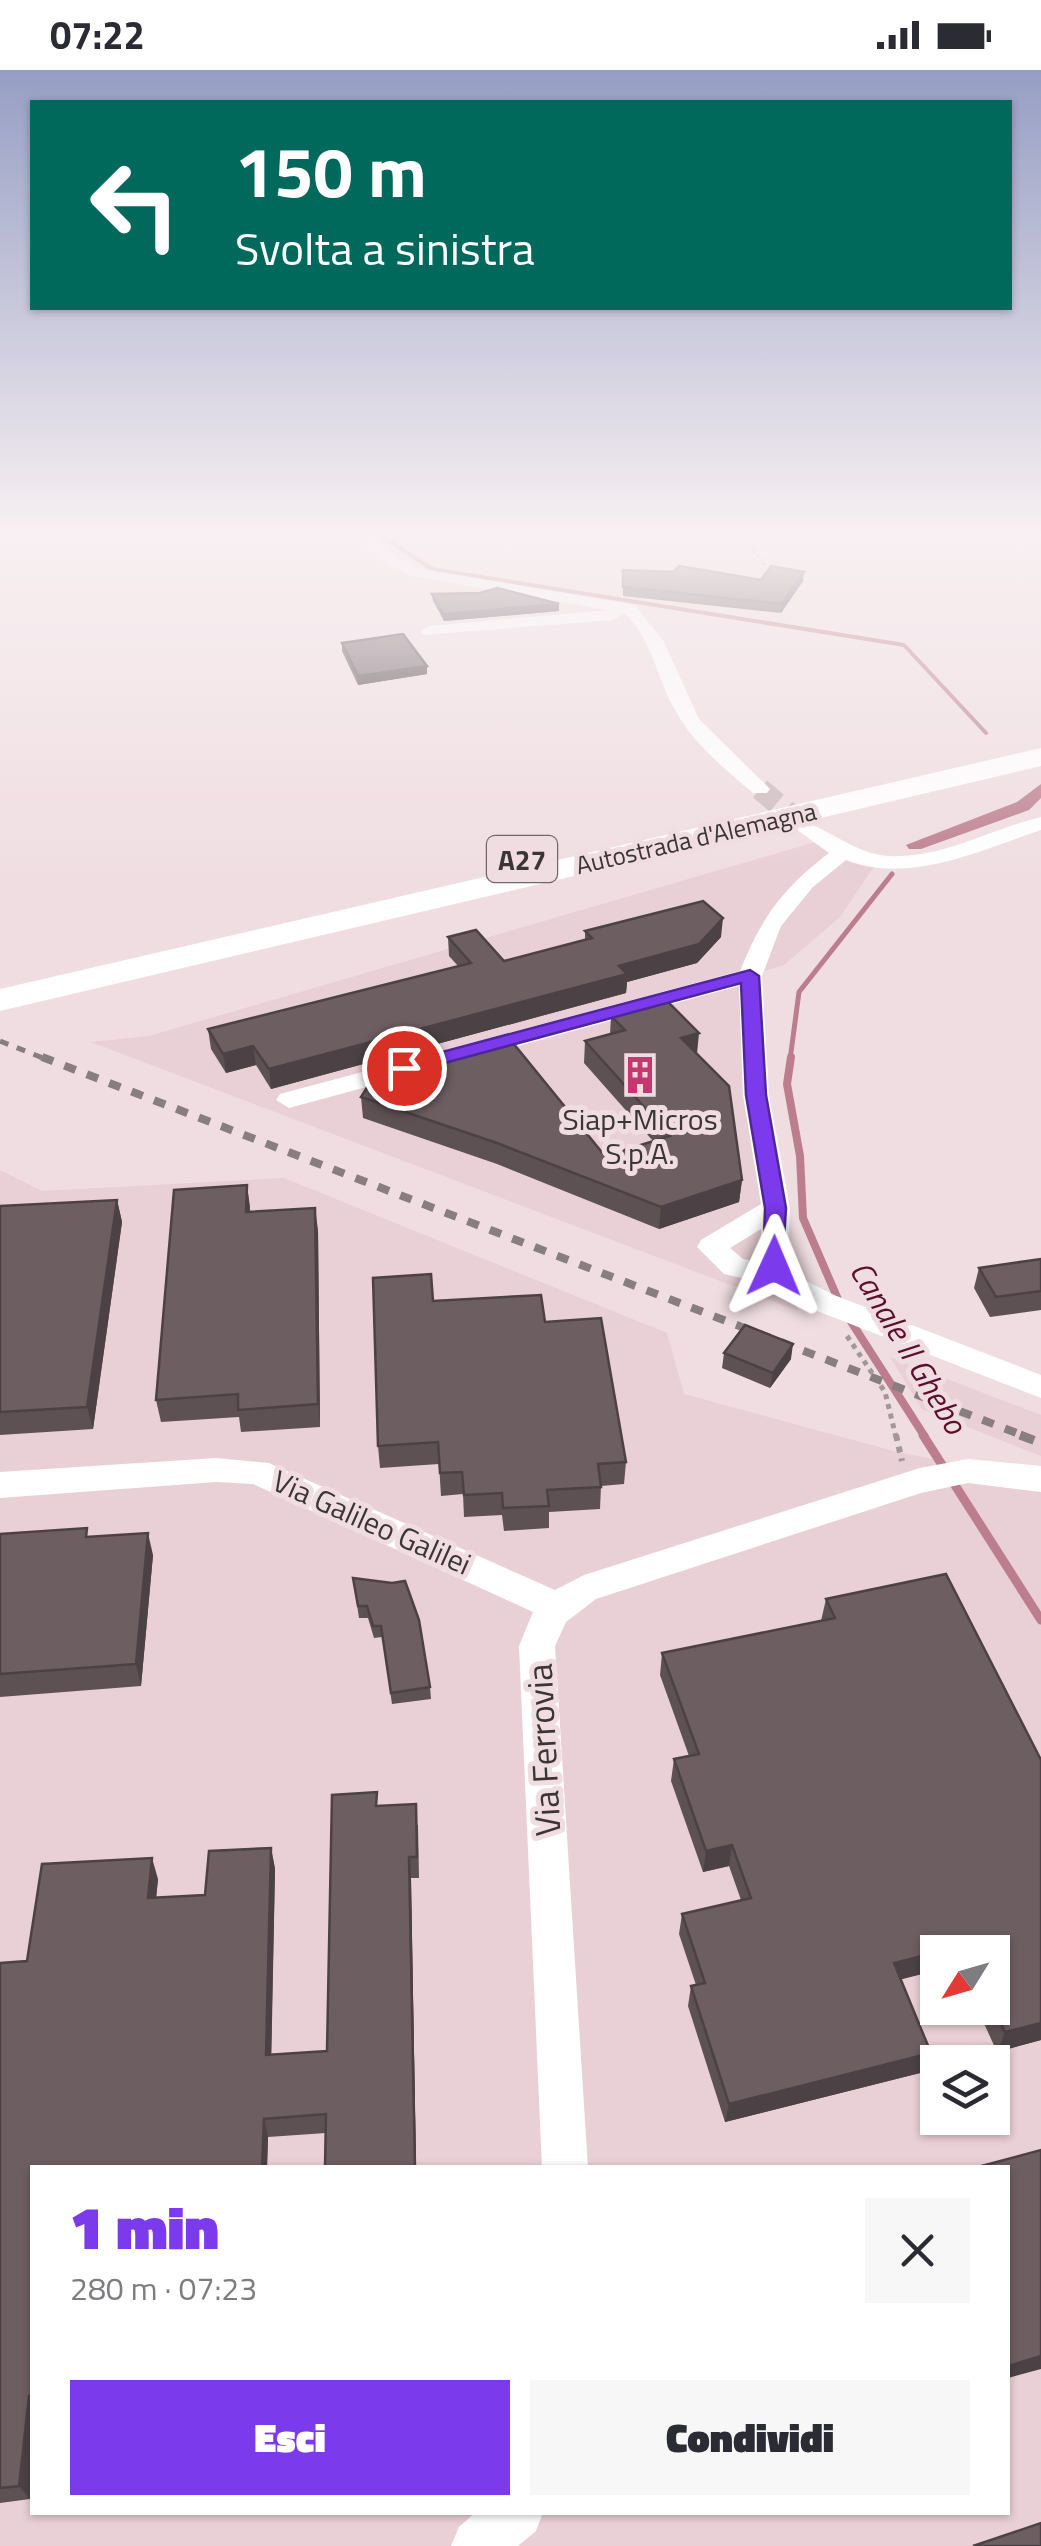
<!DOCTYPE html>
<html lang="it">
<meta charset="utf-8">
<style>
body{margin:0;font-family:"Titillium Web",sans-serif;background:#f7f7f7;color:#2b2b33;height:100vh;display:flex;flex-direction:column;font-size:38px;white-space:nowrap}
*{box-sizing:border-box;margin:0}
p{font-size:32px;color:#7c7c81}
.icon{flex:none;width:55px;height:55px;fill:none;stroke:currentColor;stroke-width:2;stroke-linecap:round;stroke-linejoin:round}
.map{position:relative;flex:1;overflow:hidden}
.side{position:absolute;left:30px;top:2095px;width:980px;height:350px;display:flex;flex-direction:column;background:#fff;border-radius:0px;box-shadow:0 2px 8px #0004}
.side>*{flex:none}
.hud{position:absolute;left:30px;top:30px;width:982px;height:210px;border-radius:0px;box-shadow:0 2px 8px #0004;background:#00695c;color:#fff;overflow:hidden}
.needle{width:65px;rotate:233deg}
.buttons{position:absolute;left:920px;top:1865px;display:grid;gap:20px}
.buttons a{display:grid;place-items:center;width:90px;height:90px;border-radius:0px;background:#fff;box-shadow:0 2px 8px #0004;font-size:50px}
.pin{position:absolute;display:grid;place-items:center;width:85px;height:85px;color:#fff;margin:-42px;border:5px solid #fff;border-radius:50%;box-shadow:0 2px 10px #0007}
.me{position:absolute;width:110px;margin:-55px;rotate:1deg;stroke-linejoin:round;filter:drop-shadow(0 0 8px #0008)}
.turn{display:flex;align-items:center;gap:35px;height:210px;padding:0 40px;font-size:45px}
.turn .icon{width:130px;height:130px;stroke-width:2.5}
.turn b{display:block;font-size:70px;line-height:85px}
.round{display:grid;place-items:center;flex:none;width:105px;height:105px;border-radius:0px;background:#f7f7f7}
.headline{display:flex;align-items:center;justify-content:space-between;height:170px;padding:0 40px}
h1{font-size:60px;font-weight:800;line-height:75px;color:#7c3aed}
.primary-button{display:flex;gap:20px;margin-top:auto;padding:20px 40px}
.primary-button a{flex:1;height:115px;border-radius:0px;background:#7c3aed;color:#fff;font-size:40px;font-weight:800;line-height:115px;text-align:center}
.primary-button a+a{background:#f7f7f7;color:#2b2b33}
.status{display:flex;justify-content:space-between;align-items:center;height:70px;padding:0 50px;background:#fff;direction:ltr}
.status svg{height:28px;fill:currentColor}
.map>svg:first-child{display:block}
</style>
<div class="status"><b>07:22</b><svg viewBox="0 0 49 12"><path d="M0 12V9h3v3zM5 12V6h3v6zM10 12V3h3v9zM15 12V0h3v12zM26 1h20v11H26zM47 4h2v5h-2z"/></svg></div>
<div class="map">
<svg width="1041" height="2476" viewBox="0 0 1041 2476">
<rect width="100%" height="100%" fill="#efdde1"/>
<g fill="#e9cfd6" fill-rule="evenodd">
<polygon points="819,771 875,795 840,847 784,895 750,906 774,1206 799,1241 91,972 149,966"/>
<path d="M0 1100 42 1121 284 1108 667 1263 684 1324 897 1382 1041 1410V2476H0ZM938 1882H992V1938H938ZM938 1992H992V2048H938ZM32 2098H1008V2442H32Z"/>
<polygon points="890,1287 1041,1345 1041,1386 922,1339"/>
</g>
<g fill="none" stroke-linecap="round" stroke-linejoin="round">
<polyline stroke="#bc7e8f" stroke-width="4" points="380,465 432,499 904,575 986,663"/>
<polyline stroke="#bc7e8f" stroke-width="5" points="790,990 799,922 892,804"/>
<g stroke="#bc7e8f" stroke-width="8">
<polyline points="791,987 787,1014 800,1086 803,1148 840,1234"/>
<polyline points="850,1250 925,1367"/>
</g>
<polyline stroke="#bc7e8f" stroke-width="9" points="923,1365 1041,1550"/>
<polygon fill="#bc7e8f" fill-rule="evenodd" points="1041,714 1041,728 1029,740 921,779 909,779 906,775 1017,732"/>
<polyline stroke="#cbbbbf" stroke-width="22" stroke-dasharray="22 11" stroke-linecap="butt" points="760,719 803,755"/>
<polyline stroke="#a4979a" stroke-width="2.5" stroke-dasharray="2.5 2.5" stroke-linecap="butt" points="742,465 765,496"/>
<polyline stroke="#a4979a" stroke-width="5" stroke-dasharray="5 5" stroke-linecap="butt" points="847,1266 885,1322 896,1367"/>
<polyline stroke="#a4979a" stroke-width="6" stroke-dasharray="6 6" stroke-linecap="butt" points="896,1365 902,1391"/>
<g fill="#fff" fill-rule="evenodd">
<path d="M355 465H372L396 487 422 499 635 535 664 572 699 649 770 719 767 723H753C724 698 692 673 674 638 656 606 652 569 624 543L613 550 423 565 420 561 429 556 608 540 412 506 384 493Z"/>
<path d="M1041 747V760C981 780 910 815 846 790L813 817 781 856 762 906 769 1025 790 1138 787 1201 834 1225 1041 1305V1328L812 1239 759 1212 724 1204 697 1177 701 1170 761 1134 743 1025 739 916 289 1038 276 1030 280 1024 740 901C761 848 783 818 829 783L796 759 793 755 796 751C812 747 854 785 889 786 942 789 991 759 1041 747ZM761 1159V1193L743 1189 730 1178Z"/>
<polygon points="216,1388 269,1393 555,1520 584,1505 920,1398 968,1389 1041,1396 1041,1422 968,1413 921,1423 596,1529 566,1552 555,1576 588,2098 542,2098 519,1576 533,1542 253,1414 216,1412 0,1428 0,1402"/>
<polygon points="476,2442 543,2442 536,2461 518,2476 451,2476 459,2457"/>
</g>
<polygon fill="#fff" fill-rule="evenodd" points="1041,678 1041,696 0,941 0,919"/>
<polyline stroke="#887d7f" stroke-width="5" stroke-dasharray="9 9" stroke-linecap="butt" points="0,971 48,990"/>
<polyline stroke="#887d7f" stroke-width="8" stroke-dasharray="12 12" stroke-linecap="butt" points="42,987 1027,1367"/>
<polyline stroke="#887d7f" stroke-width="9" stroke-dasharray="15 15" stroke-linecap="butt" points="1020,1365 1041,1373"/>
</g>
<g fill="#5e5154">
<polygon points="623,500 761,510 803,511 781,543 623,526"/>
<polygon points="432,524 559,541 444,551 433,531"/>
<polygon points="342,573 427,596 427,604 358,615 342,581"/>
<polygon points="585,861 721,867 697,893 627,912 626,923 271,1019 256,995 226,1003 211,979 208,959 458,896 449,886 448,867 504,891 585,870"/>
<polygon points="611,946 697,983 742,1110 739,1132 659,1159 497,1094 363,1048 361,1027 605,1086 653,1071 584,993 585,971 610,964"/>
<polygon points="247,1115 250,1142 318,1160 320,1357 241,1362 239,1347 161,1352 156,1330"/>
<polygon points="117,1130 122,1152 93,1359 0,1365 0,1136"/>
<polygon points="1041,1189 1041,1240 990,1247 974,1218 979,1198"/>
<polygon points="433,1231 626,1392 624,1414 601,1416 600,1439 549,1442 549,1458 504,1461 502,1445 464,1447 463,1424 441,1426 439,1394 380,1398 378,1376"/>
<polygon points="724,1283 791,1289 770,1318 722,1298"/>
<polygon points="0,1464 89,1467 153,1485 141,1616 0,1627"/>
<polygon points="353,1508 430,1617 431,1629 392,1634 382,1567 374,1568 368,1548 359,1548"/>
<polygon points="826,1529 1041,1970 997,1982 977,1938 992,1938 992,1882 938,1882 938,1900 900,1909 924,2002 725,2052 688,1936 691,1916 696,1915 679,1864 682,1844 741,1830 729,1796 703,1802 671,1711 674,1689 689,1686 660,1605 662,1583 821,1551"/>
<polygon points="378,1736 418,1755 419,1808 411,1808 416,2098 325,2098 326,2063 268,2067 267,2098 32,2098 32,2405 30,2429 0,2433 0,1893 27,1891 158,1809 156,1828 205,1825 271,1778 275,1799 271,1984 327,1981"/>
</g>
<g fill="#4c4245">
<polygon points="804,502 803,511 781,543 782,534"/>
<polygon points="559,534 559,541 444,551 443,544"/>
<polygon points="427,596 427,604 358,615 358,606"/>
<polygon points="723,848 721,867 697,893 627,912 626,923 271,1019 269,999 619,896"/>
<polygon points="699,963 697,984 681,968"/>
<polygon points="253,976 256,995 226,1003 223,984"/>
<polygon points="742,1110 739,1132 659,1159 661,1137"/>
<polygon points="247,1115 250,1137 249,1164 246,1142"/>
<polygon points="117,1130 122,1152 93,1359 87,1337"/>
<polygon points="315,1138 318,1160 320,1357 318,1334"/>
<polygon points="793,1274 791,1289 770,1318 773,1303"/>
<polygon points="148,1463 153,1485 141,1616 136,1594"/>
<polygon points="732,1775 729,1796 703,1802 706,1781"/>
<polygon points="271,1778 275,1799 271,2004 266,1985"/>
<polygon points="409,1787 411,1808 416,2098 415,2098"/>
<polygon points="152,1788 158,1809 154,1849 148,1828"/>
<polygon points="965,1875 963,1882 938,1882 938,1900 887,1913 894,1893"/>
<polygon points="1041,1953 1041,1970 997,1982 1005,1962"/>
<polygon points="931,1983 924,2002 725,2052 729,2034"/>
<polygon points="264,2049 268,2067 267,2098 262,2098"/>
<polygon points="1041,2286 1041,2299 1008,2308 1008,2296"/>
<polygon points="29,2326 32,2330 32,2405 30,2429 19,2416"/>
</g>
<g fill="#6d5e62" stroke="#4c4245" stroke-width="2.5">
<polygon points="679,496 761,510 771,496 804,502 782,534 623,517 623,500 673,502"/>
<polygon points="497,518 559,534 443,544 432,524 480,523"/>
<polygon points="403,564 427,596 358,606 342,573"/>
<polygon points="703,831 723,848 699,874 619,896 627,904 269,999 253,976 223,984 208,959 471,893 448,867 476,860 504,891 592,868 585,861"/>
<polygon points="667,931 699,963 681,968 729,1016 742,1110 661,1137 497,1073 361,1027 371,1011 513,973 605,1086 670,1066 585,971 625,960 611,946"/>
<polygon points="247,1115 246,1142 315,1138 318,1334 238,1340 238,1324 156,1330 174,1120"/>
<polygon points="117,1130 87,1337 0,1342 0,1136"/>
<polygon points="1041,1189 1041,1221 996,1227 979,1198"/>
<polygon points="431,1204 433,1231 541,1225 545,1252 601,1248 626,1392 598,1394 601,1417 547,1420 549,1436 503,1438 502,1423 464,1425 462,1402 440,1403 438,1372 378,1376 373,1208"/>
<polygon points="745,1255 793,1274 773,1303 724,1283"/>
<polygon points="87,1458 86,1467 148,1463 136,1594 0,1604 0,1464"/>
<polygon points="946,1504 1041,1690 1041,1953 1005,1962 992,1934 992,1882 969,1882 965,1875 894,1893 931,1983 729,2034 691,1916 705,1913 682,1844 751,1828 732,1775 706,1781 674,1689 699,1684 662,1583 835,1548 826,1529"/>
<polygon points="353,1508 392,1513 405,1511 419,1550 430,1617 391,1623 381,1556 373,1556 367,1536 358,1536"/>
<polygon points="377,1722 376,1736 416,1734 417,1787 409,1787 415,2098 325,2098 326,2044 264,2049 262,2098 32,2098 32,2326 29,2326 19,2416 0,2418 0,1893 27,1891 42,1794 152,1788 148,1828 205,1825 209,1781 271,1778 266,1985 327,1981 332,1725"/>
<polygon points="1041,2080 1041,2286 1008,2296 1008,2098 974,2098"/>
<polygon points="1041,2453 1041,2476 973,2476"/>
</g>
<linearGradient id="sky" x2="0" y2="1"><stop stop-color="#969ec4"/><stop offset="0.57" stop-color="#f8f0f2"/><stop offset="1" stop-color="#f8f0f2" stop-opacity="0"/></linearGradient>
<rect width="1041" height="812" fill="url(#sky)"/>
<polygon fill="#7c3aed" stroke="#51269a" stroke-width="2.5" points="750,900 759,906 766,1025 786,1138 782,1202 767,1202 763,1196 765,1138 746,1025 741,913 404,1004 394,998 397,994"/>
<defs>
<g id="building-bare" transform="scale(3)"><path d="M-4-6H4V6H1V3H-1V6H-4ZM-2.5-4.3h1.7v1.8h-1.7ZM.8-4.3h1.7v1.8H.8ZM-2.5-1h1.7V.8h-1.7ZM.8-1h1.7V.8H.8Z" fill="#c4386e" stroke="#efdde1" stroke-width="2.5" paint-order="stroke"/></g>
</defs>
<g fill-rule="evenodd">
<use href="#building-bare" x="640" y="1005"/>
</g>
<g text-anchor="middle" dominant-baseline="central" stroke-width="10" stroke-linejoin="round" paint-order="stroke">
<g font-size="25" fill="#3b3536" stroke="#efdde1">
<text transform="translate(696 768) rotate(-13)">Autostrada d'Alemagna</text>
</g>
<rect fill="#efdde1" stroke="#716769" stroke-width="2.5" x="487" y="766" width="70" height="46" rx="8"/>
<g font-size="28" font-weight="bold" fill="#3b3536">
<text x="522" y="789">A27</text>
</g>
<g font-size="30" fill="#3b3536" stroke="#efdde1">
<text x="640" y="1049">Siap+Micros<tspan x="640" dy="34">S.p.A.</tspan></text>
</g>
<g font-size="30" fill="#3b3536" stroke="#efdde1">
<text transform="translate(372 1452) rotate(24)">Via Galileo Galilei</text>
</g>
<g font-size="32" font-style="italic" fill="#5a0f2e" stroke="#efdde1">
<text transform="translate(909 1277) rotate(59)">Canale Il Ghebo</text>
</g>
<g font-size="35" fill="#3b3536" stroke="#efdde1">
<text transform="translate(543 1680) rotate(-93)">Via Ferrovia</text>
</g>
</g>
</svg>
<div class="buttons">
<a><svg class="needle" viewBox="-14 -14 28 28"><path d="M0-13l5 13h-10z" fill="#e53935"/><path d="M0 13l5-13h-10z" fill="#7c7c81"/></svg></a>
<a><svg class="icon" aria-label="layers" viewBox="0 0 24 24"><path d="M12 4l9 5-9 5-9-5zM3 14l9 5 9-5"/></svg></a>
</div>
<div class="pin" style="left:404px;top:998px;background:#d93025"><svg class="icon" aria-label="arrive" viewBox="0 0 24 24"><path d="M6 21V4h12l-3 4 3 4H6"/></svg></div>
<svg class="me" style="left:774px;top:1196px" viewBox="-20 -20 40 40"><path d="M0-17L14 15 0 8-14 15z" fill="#7c3aed" stroke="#fff" stroke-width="4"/></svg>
<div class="hud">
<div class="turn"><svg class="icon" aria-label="left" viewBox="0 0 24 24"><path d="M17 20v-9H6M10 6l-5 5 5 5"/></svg><div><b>150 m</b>Svolta a sinistra</div></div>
</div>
<section class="side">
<div class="headline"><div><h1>1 min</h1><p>280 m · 07:23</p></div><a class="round"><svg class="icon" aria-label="close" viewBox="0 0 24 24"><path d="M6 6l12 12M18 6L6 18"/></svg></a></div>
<div class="primary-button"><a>Esci</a><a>Condividi</a></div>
</section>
</div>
